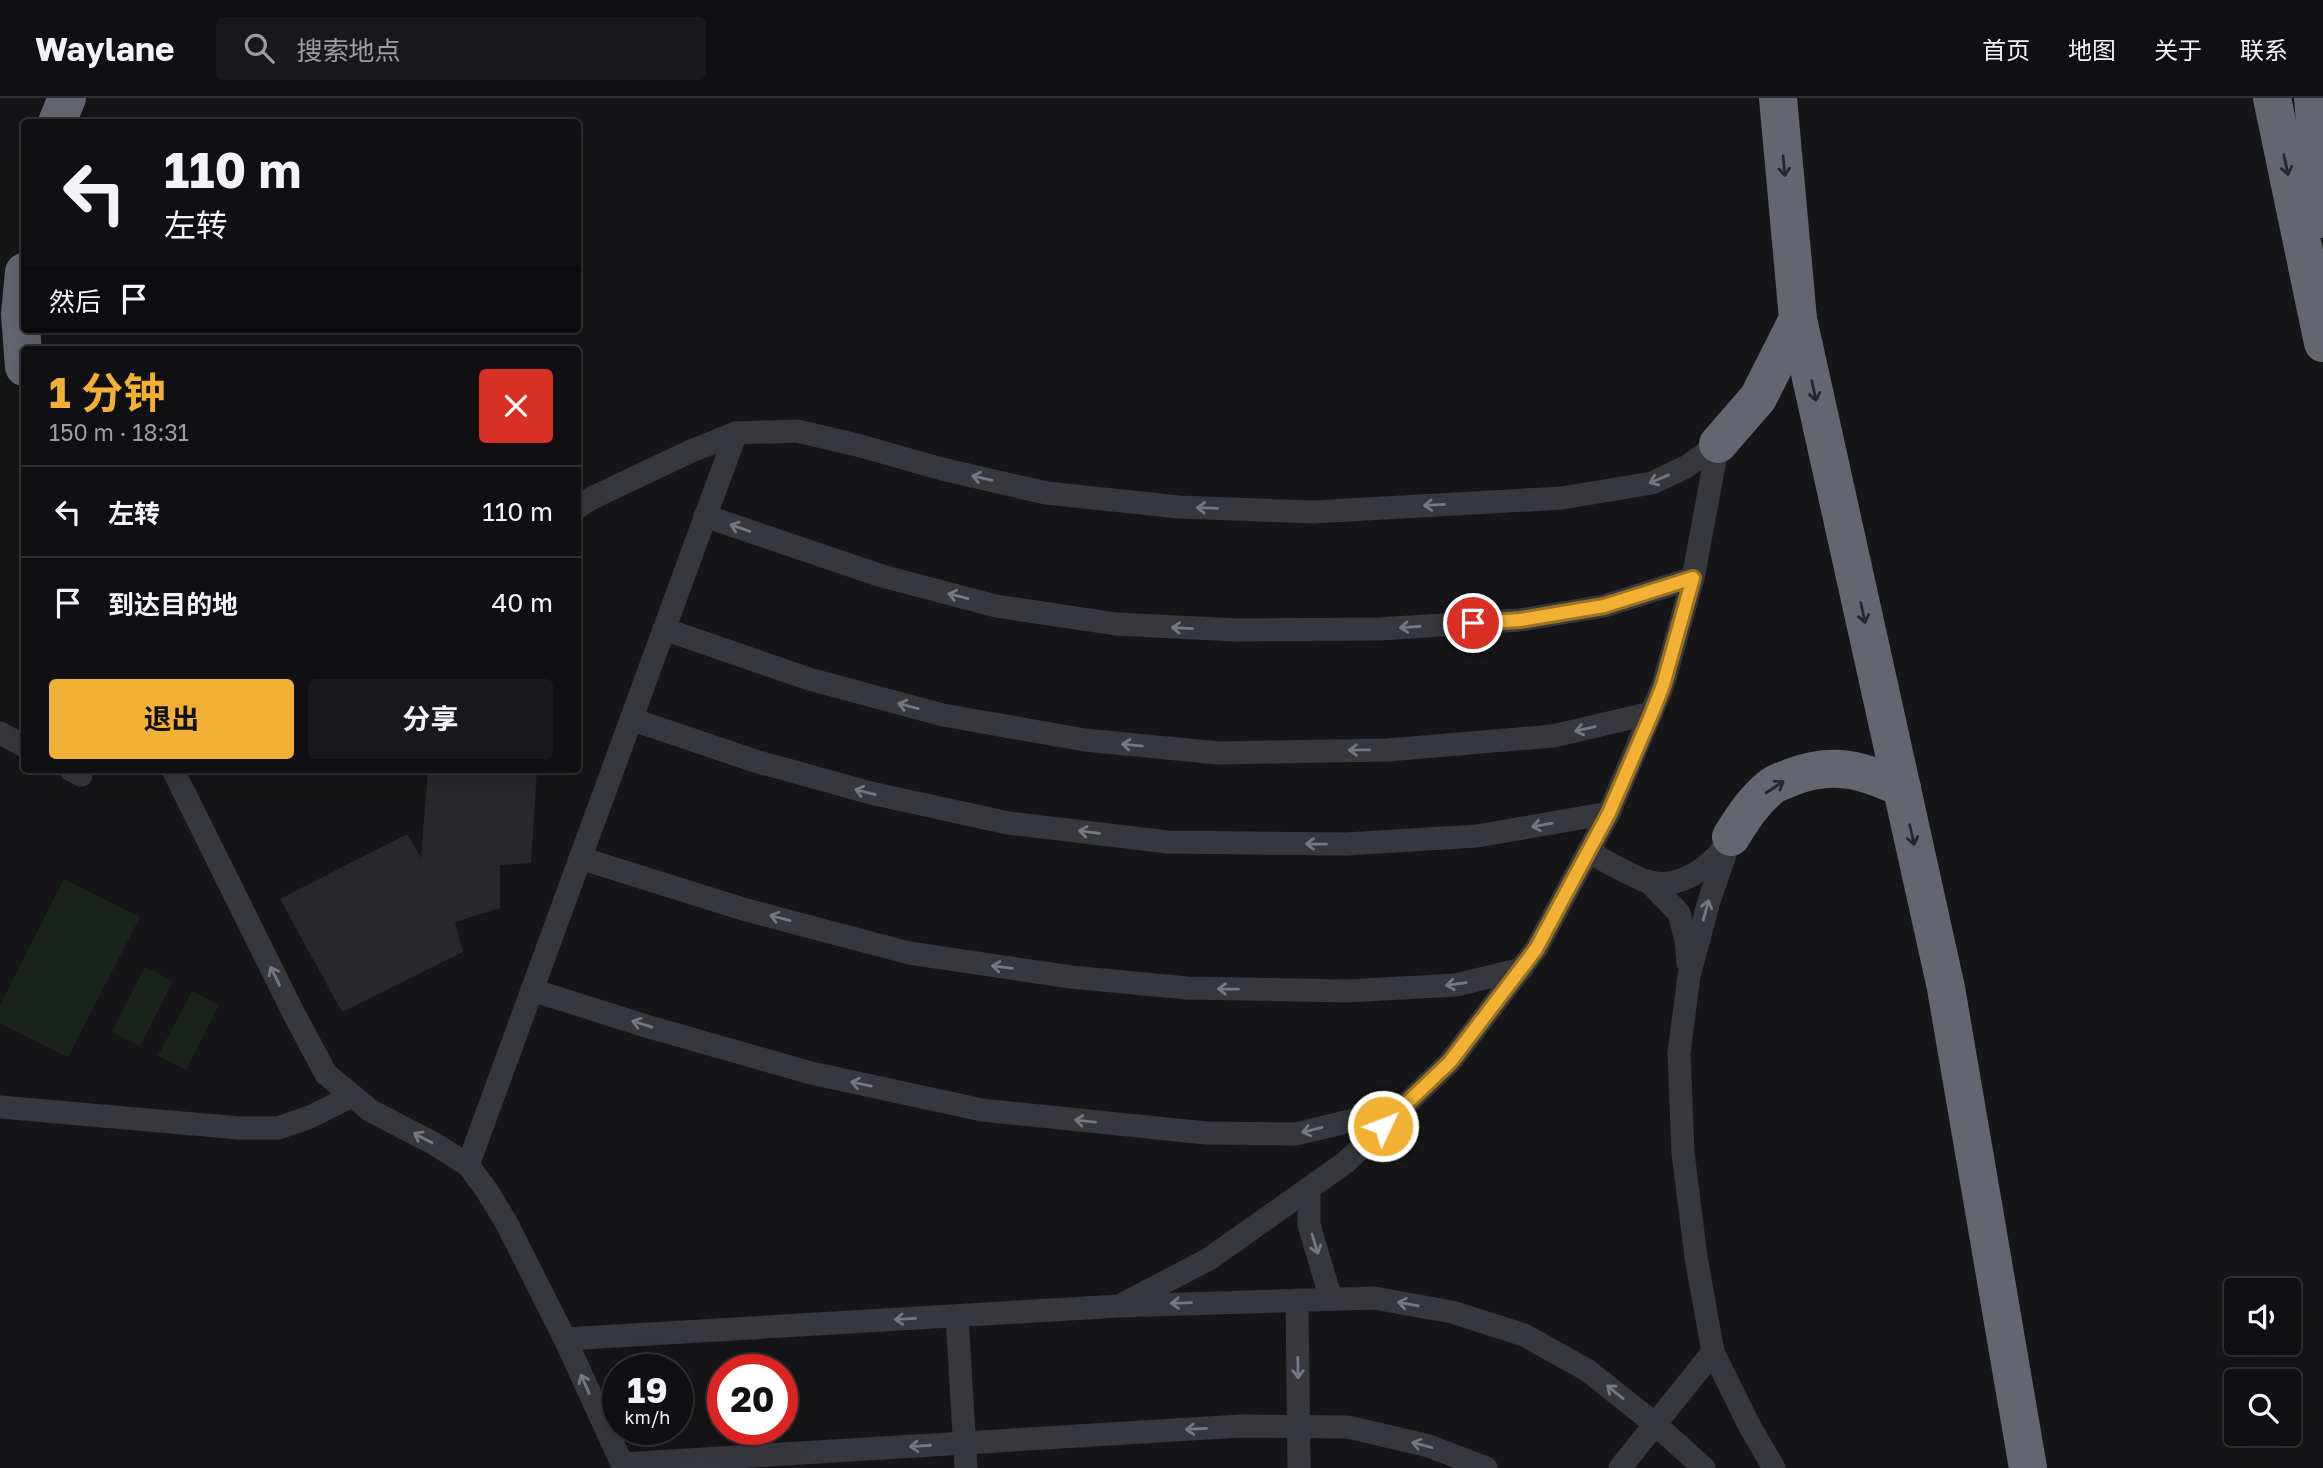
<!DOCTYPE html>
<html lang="zh">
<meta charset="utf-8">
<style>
body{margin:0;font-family:"Golos Text","Noto Sans SC",sans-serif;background:#19191b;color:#f1f3f6;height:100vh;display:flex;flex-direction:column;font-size:26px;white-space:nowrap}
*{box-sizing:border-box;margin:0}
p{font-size:23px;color:#9c9d9f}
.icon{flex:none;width:38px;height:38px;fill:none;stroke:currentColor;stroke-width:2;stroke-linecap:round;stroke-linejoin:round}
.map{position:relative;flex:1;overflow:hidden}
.side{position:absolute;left:21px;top:248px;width:560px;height:427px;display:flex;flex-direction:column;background:#101012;border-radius:7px;box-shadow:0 7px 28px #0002,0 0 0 2px #303032}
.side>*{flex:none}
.hud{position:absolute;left:21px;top:21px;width:560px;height:214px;border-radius:7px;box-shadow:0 7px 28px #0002,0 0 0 2px #303032;background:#101012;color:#f1f3f6;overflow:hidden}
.buttons{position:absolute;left:2224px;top:1180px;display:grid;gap:14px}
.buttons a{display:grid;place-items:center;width:77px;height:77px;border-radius:7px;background:#101012;box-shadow:0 7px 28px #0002,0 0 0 2px #303032;font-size:35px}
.speed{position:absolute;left:602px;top:1256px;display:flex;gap:14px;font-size:35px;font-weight:700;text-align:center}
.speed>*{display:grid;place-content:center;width:91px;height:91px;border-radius:50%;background:#101012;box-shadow:0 7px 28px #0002,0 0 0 2px #303032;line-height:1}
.speed small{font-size:18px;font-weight:400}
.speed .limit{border:10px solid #d22;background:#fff;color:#111}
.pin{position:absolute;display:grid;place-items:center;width:60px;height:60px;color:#fff;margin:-30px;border:4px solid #fff;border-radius:50%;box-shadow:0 2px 7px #0007}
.me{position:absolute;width:77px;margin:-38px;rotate:47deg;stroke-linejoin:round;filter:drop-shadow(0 0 5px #0008)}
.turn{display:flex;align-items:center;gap:24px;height:147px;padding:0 28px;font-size:32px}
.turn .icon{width:91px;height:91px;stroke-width:2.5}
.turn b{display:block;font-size:49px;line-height:60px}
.then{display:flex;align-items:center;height:66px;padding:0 28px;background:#0003;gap:14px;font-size:26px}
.round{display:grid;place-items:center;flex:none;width:74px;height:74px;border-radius:7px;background:#19191b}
.summary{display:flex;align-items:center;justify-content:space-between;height:119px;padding:0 28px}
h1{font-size:42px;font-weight:700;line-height:52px;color:#f2b134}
.primary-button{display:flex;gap:14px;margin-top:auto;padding:14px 28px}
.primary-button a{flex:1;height:80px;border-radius:7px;background:#f2b134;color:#111;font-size:28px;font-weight:700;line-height:80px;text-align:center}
.primary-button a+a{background:#19191b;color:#f1f3f6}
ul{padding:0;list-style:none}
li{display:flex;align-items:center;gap:21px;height:91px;padding:0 28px;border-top:2px solid #303032}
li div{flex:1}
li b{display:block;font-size:26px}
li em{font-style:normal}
header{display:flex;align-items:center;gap:42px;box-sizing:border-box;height:98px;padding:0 35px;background:#101012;border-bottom:2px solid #303032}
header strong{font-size:33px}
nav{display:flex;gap:38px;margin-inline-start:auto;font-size:24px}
.search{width:490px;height:63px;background:#19191b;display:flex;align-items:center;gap:18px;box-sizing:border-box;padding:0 24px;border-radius:7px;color:#9c9d9f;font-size:26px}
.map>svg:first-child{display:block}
</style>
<header>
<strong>Waylane</strong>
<div class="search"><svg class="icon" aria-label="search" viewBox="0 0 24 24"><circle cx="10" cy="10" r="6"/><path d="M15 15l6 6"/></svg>搜索地点</div>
<nav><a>首页</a><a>地图</a><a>关于</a><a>联系</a></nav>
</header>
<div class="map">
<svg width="2323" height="1370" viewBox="0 0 2323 1370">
<rect width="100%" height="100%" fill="#161618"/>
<g fill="#1c231d">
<polygon points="64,781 140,819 68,959 0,925 0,907"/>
<polygon points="145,869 173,883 140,948 112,934"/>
<polygon points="192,893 219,907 186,972 158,958"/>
</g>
<polygon fill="#29292c" points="428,672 537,672 531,765 500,767 500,810 455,824 463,854 342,914 280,801 407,736 421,760"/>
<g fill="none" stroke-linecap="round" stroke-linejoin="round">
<g stroke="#37383d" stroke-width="23">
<polyline points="578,409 592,400 689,354 736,335 797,333 857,347 942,371 1046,395 1179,409 1313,414 1562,400 1652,385 1686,369 1718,346"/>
<polyline points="705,418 882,478 996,508 1116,526 1235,532 1379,531 1520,522 1604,508 1693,480"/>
<polyline points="664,531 809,581 943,617 1085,642 1218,655 1388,652 1553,638 1652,615"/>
<polyline points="631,621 755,663 871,695 1008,725 1168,744 1346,746 1477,738 1609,715"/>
<polyline points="0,635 24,648"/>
<polyline points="71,672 81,677"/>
<polyline points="173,672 293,914 326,976 371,1013 433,1045 468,1067 487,1093 506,1124 565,1241 624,1370"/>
<polyline points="1731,739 1709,803 1689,878 1679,955 1683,1055 1696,1159 1713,1254 1750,1329 1774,1370"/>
<path d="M1589 754C1606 763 1632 779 1649 784 1679 791 1708 771 1725 748"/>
<polyline points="580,760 743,811 909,855 1071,879 1187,890 1348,893 1456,887 1522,871"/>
<polyline points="1648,783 1679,815 1686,842 1688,865"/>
<polyline points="532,892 646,928 811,975 982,1012 1206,1035 1296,1036 1399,1011"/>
<polyline points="0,1009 239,1030 278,1030 310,1019 352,998"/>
<polyline points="468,1067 736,335"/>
<polyline points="1309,1090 1309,1127 1331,1201"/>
<polyline points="1297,1202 1299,1370"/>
<polyline points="1125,1205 1209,1161 1346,1064 1450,964 1536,851 1609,715 1663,587 1693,480 1718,346"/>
<polyline points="957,1218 966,1370"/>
<polyline points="565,1241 1119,1208 1374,1200 1452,1214 1524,1237 1587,1272 1655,1326 1704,1370"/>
<polyline points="622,1366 1240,1328 1348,1329 1429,1348 1486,1370"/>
<polyline points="1620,1370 1713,1254"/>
</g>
<g stroke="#63666e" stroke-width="38">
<polyline points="1778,0 1798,221 1946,890 2028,1370"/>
<polyline points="2272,0 2323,245"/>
<polyline points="2313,0 2323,121"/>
<polyline points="57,24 67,0"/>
<polyline points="24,174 20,216 24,269"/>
<polyline points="1718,346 1758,300 1798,221"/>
<path d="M1731 739C1742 721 1754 702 1772 688 1777 684 1785 682 1792 679 1833 663 1863 672 1902 690"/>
</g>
</g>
<defs><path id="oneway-shaft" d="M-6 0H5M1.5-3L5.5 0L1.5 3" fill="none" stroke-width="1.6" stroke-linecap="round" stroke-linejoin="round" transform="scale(1.75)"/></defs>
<g stroke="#26262a">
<use href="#oneway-shaft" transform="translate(2286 67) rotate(78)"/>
<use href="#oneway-shaft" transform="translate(1784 68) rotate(85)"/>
<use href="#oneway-shaft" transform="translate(1814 293) rotate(78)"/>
<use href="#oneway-shaft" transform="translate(1863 515) rotate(78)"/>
<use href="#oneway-shaft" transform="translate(1775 689) rotate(-33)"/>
<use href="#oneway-shaft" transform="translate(1912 737) rotate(77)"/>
</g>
<g stroke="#757881">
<use href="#oneway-shaft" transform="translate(982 380) rotate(-167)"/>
<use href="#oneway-shaft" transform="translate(1659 381) rotate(157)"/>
<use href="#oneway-shaft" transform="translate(1434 407) rotate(177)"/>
<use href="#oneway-shaft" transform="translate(1207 410) rotate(-178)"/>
<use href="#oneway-shaft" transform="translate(740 430) rotate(-161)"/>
<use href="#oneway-shaft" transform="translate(958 498) rotate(-166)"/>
<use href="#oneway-shaft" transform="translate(1410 529) rotate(176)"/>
<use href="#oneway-shaft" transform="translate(1182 530) rotate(-177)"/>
<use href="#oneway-shaft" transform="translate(908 608) rotate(-165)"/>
<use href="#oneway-shaft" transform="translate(1585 631) rotate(167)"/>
<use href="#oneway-shaft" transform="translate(1132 647) rotate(-174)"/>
<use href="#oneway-shaft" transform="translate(1359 652) rotate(179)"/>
<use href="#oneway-shaft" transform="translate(865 694) rotate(-165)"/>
<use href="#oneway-shaft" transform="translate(1542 727) rotate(170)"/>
<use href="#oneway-shaft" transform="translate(1089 734) rotate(-173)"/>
<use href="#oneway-shaft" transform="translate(1316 746) rotate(-179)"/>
<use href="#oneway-shaft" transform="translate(1706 812) rotate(-75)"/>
<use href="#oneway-shaft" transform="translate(780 820) rotate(-165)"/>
<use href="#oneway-shaft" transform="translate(1002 869) rotate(-172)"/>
<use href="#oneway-shaft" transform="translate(275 878) rotate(-116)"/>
<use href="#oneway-shaft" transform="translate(1456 886) rotate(172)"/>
<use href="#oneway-shaft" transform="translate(1228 891) rotate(-179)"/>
<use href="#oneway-shaft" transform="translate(642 926) rotate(-163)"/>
<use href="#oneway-shaft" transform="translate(861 986) rotate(-168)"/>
<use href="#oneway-shaft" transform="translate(1085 1023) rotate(-174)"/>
<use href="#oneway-shaft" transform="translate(1312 1032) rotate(166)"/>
<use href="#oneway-shaft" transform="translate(423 1040) rotate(-152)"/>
<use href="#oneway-shaft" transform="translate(1315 1146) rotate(73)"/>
<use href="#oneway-shaft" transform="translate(1181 1205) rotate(178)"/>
<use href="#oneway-shaft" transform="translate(1408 1206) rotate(-170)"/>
<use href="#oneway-shaft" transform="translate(905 1221) rotate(177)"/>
<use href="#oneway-shaft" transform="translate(1298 1270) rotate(89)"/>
<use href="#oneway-shaft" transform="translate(585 1286) rotate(-114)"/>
<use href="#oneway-shaft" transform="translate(1615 1294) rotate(-141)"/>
<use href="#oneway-shaft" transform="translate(1196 1331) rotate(177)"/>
<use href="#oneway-shaft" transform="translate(1422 1347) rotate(-165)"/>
<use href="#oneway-shaft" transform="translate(920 1348) rotate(176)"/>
</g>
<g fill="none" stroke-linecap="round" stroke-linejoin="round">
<g stroke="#9d7322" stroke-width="18">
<polyline id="route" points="1383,1028 1450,964 1536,851 1609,715 1652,615 1663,587 1693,480 1604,508 1520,522 1473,525"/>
</g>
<use href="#route" stroke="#f2b134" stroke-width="12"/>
</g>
</svg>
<div class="buttons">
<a><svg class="icon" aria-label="sound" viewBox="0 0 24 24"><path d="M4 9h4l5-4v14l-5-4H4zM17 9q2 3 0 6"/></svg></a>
<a><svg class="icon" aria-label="search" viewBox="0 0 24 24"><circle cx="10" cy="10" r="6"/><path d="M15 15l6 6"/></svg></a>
</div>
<div class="speed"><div>19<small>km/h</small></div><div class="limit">20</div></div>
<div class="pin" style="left:1473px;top:525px;background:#d93025"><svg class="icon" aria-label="arrive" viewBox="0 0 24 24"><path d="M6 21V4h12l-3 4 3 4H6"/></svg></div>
<svg class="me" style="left:1383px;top:1028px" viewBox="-20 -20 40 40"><circle r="17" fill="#f2b134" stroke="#fff" stroke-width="3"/><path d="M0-11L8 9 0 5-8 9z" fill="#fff"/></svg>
<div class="hud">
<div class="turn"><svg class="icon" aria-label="left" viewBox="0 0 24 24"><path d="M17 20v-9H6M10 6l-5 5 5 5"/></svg><div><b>110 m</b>左转</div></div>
<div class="then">然后<svg class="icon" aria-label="arrive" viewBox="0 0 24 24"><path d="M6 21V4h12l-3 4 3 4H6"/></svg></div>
</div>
<section class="side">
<div class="summary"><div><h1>1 分钟</h1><p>150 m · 18:31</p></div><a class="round" style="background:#d93025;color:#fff"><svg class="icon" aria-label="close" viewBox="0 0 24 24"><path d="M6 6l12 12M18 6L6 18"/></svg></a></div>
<ul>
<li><svg class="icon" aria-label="left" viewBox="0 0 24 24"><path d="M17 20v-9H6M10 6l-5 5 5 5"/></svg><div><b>左转</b></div><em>110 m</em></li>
<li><svg class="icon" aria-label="arrive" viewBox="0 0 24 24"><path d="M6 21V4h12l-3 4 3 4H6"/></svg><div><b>到达目的地</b></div><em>40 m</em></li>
</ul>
<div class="primary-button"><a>退出</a><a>分享</a></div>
</section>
</div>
